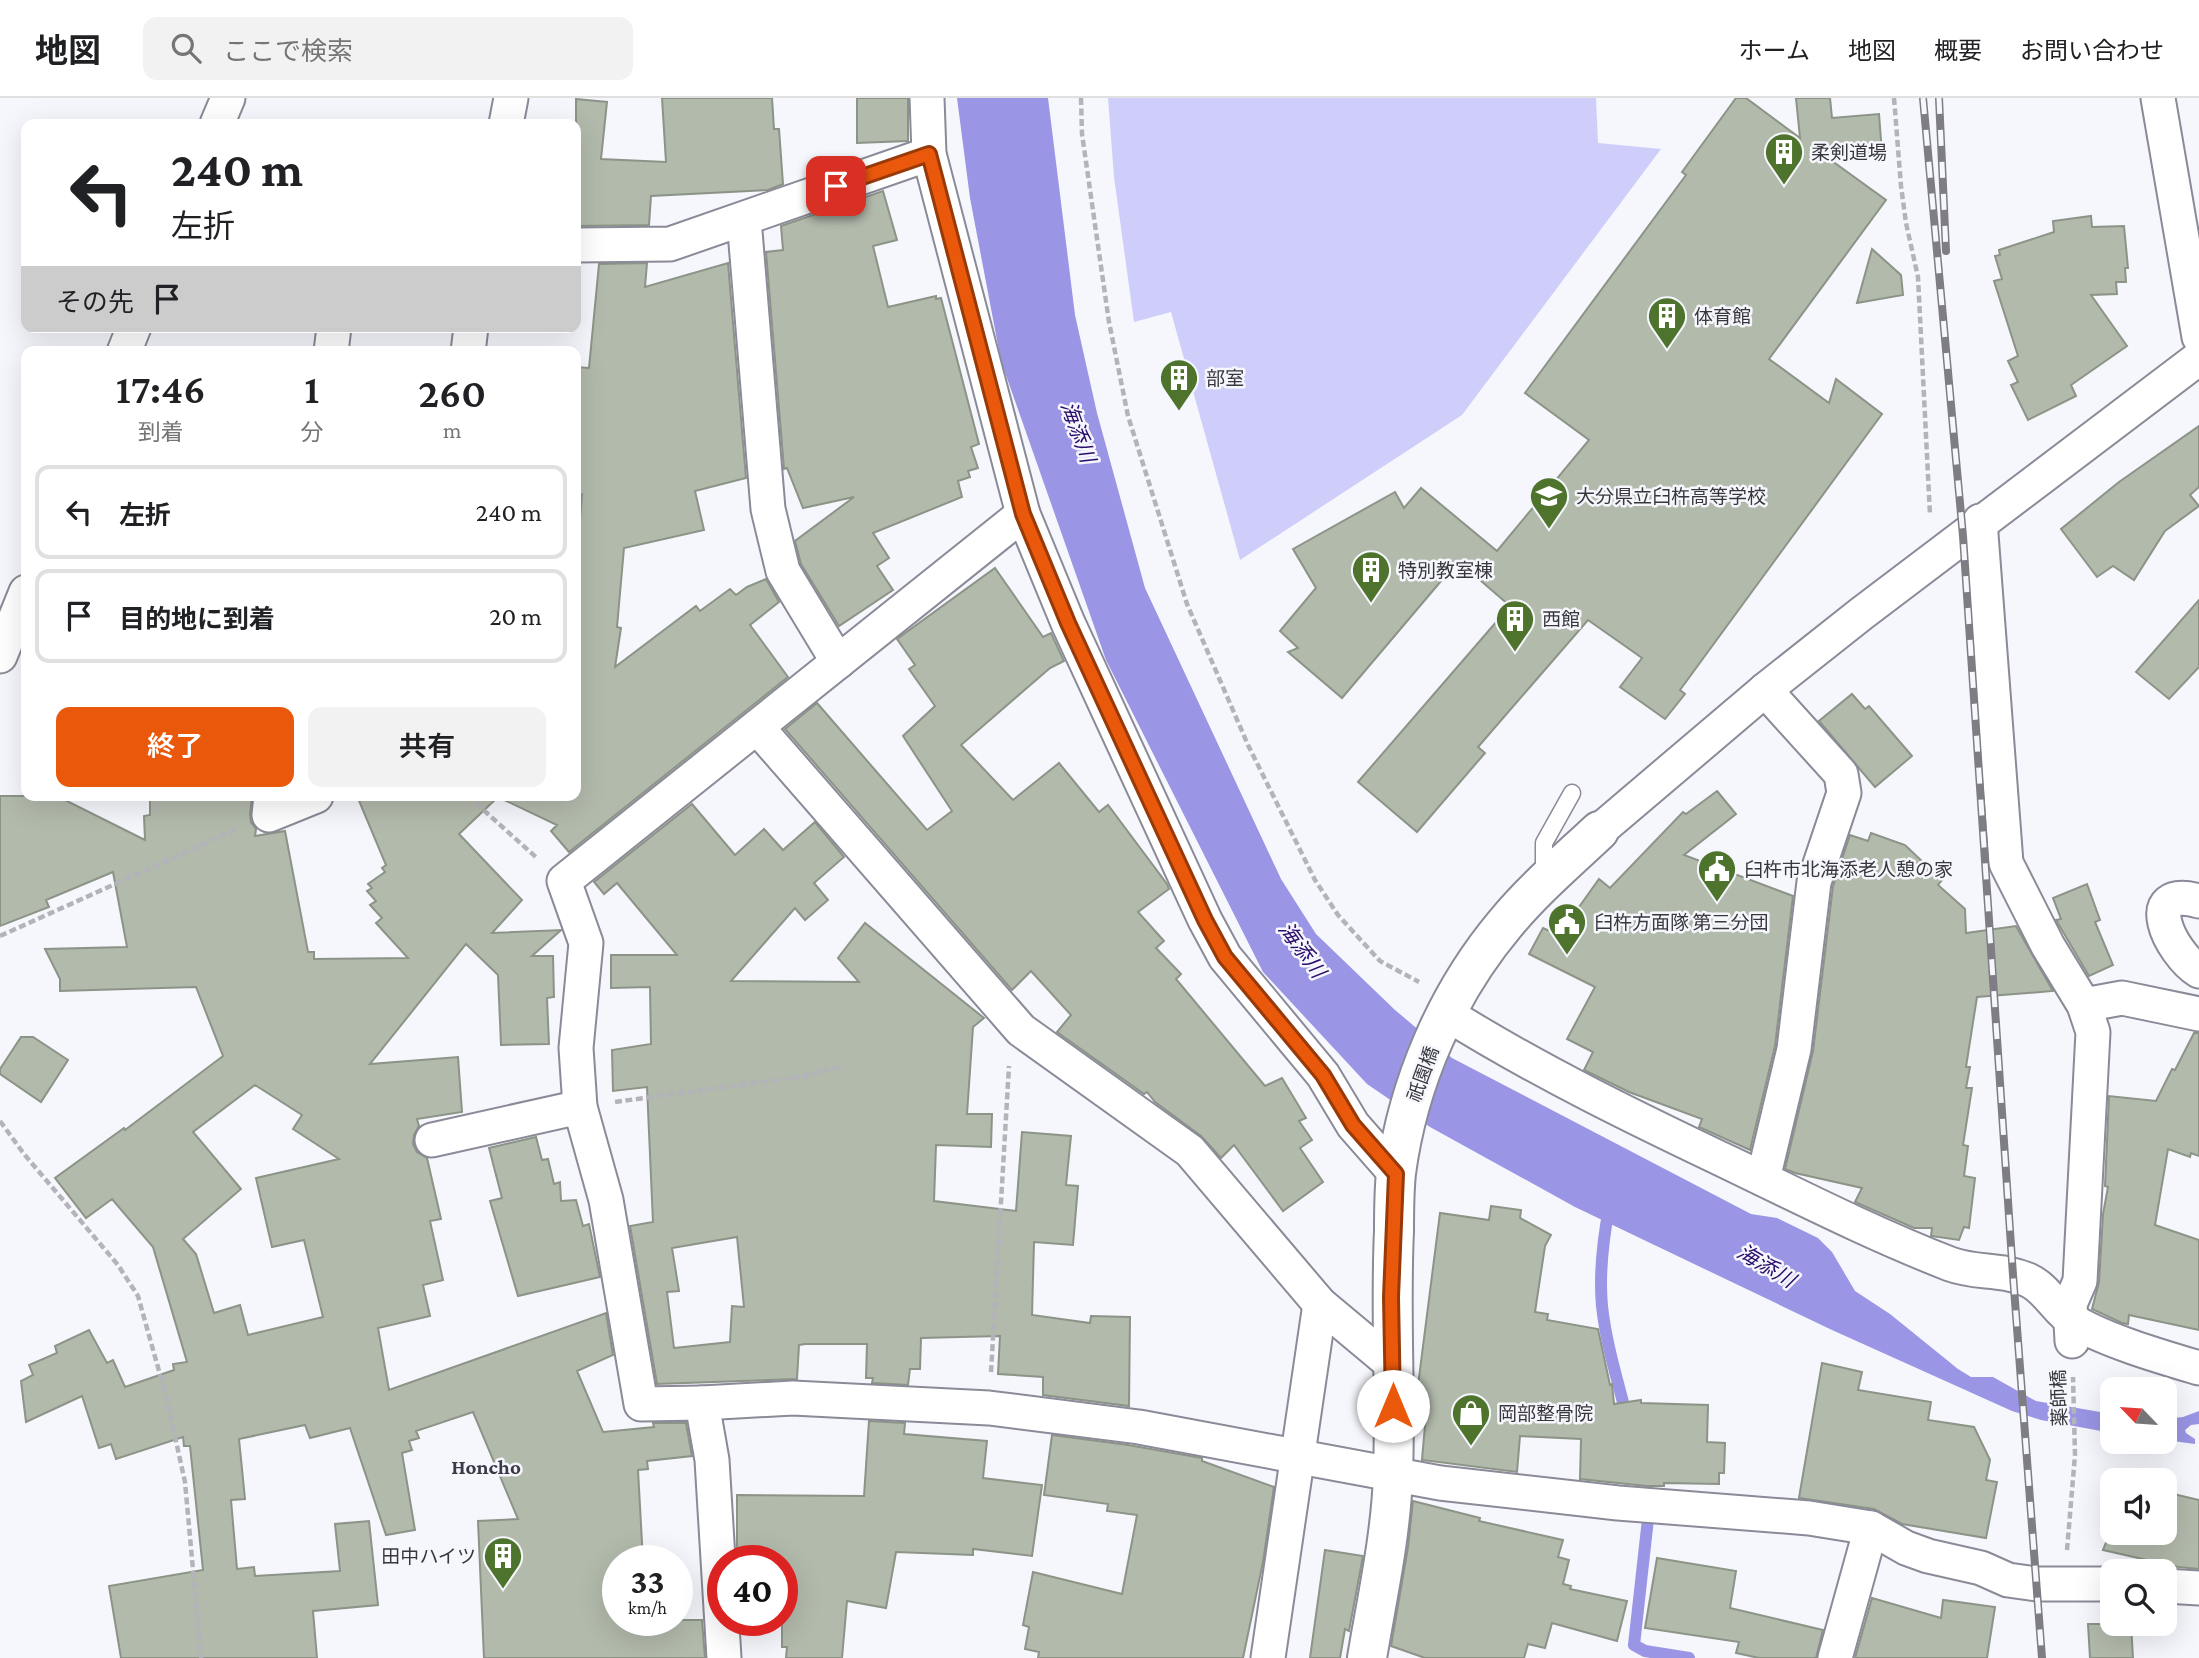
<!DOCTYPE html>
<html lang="ja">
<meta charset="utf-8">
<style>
body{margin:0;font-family:"Crimson Pro","Noto Sans JP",serif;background:#f2f2f2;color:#202124;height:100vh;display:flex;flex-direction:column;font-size:26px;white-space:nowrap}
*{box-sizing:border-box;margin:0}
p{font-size:23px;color:#757577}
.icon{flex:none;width:38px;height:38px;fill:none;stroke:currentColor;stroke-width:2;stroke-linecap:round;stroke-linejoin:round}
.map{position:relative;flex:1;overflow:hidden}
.details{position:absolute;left:21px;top:248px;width:560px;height:455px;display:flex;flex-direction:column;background:#fff;border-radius:14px;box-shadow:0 7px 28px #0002}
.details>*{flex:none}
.hud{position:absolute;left:21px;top:21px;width:560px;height:214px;border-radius:14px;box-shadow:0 7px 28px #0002;background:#fff;color:#202124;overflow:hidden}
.needle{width:46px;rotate:295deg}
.buttons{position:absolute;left:2100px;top:1279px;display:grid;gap:14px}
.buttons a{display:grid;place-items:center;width:77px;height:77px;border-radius:14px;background:#fff;box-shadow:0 7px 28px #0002;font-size:35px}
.speed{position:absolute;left:602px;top:1447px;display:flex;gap:14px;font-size:35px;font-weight:700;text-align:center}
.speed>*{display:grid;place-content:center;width:91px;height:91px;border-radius:50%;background:#fff;box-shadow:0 7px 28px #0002;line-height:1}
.speed small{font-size:18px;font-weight:400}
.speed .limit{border:10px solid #d22;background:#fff;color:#111}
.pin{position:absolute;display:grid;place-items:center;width:60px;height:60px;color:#fff;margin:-30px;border-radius:14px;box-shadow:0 4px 10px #0006}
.me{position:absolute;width:77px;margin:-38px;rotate:0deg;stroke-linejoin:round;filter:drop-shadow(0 0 5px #0008)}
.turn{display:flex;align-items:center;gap:24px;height:147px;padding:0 35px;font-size:32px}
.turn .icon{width:91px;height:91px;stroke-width:2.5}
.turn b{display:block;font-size:49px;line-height:60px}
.then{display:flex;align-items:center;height:66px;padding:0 35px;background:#0003;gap:14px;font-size:26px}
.eta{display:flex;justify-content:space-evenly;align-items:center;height:119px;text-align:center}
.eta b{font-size:42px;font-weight:600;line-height:49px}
.cta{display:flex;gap:14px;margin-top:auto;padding:14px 35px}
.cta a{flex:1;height:80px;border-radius:14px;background:#ea580c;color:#fff;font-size:28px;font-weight:600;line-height:80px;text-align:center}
.cta a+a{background:#f2f2f2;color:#202124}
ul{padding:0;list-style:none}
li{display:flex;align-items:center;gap:21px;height:94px;margin:0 14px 10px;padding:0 21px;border:4px solid #e0e0e0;border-radius:14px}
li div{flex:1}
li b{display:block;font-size:26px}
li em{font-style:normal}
header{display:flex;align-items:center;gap:42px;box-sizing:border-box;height:98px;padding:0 35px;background:#fff;border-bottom:2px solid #e0e0e0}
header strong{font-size:33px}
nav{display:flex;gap:38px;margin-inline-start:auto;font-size:24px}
.search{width:490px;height:63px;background:#f2f2f2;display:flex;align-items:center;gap:18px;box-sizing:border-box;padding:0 24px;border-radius:14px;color:#757577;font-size:26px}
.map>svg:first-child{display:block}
</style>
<header>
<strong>地図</strong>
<div class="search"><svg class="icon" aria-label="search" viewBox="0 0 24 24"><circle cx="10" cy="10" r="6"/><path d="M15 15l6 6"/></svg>ここで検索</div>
<nav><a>ホーム</a><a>地図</a><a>概要</a><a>お問い合わせ</a></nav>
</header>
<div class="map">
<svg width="2199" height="1560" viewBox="0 0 2199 1560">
<rect width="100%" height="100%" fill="#f6f6fd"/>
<polygon fill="#cfcefb" points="1108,0 1596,0 1598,45 1661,51 1462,317 1240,462 1171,214 1134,224 1114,79"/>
<g fill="#9a95e5">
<polygon points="957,0 1048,0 1075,217 1097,315 1145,490 1281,781 1316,836 1395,912 1452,960 1751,1116 1777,1120 1818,1140 1832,1154 1855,1193 1890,1216 1958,1271 1971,1279 1993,1279 2036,1303 2112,1316 2112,1335 2041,1322 2012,1313 1832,1232 1575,1109 1430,1029 1367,986 1263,874 1106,562 1001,263 970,100"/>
<polygon points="2199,1313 2199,1326 2191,1327 2185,1332 2186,1335 2195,1341 2195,1346 2165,1342 2165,1321 2183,1319"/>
</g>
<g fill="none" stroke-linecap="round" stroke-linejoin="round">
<g stroke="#9a95e5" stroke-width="12">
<path d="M1609 1110C1603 1142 1599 1176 1602 1208 1606 1246 1618 1283 1627 1320"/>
<polyline points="1648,1421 1634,1547 1645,1553 1689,1560"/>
</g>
</g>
<g fill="#b2baac" stroke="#8c9387" stroke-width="2" fill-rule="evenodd">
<polygon points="662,0 772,0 774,31 779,31 783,86 768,92 651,98 649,127 576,128 576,1 607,4 601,61 666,64"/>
<polygon points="857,0 908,0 908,43 857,45"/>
<polygon points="1736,0 1746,0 1800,40 1796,0 1830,0 1832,20 1879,16 1882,55 1828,60 1886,102 1769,261 1829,305 1836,281 1882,316 1680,592 1685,596 1665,621 1620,589 1642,560 1588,522 1478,649 1485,655 1417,734 1358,684 1510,508 1458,463 1342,600 1288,554 1298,550 1280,533 1316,490 1293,451 1395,394 1404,410 1421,390 1497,453 1589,342 1525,295 1686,77 1682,74"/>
<polygon points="883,93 897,142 873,148 888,209 936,198 936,201 941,200 979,346 971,349 978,370 968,373 970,379 958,383 962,399 873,435 889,460 877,468 893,492 839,528 801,466 795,443 854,399 803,410 787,370 784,371 766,154 783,152 781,128"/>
<polygon points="2091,118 2092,129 2124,128 2128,170 2125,170 2126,184 2116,184 2117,196 2091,197 2127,248 2071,287 2076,298 2028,322 2011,287 2018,284 2008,263 2018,258 1994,183 2002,181 1995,158 2000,157 1999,152 2054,134 2053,123"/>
<polygon points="1872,151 1901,177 1903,197 1857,205"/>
<path d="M647 165 645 189 728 165 746 380 695 393 704 432 624 450 617 529 621 530 615 569 696 508 700 513 730 491 736 497 747 489 766 481 779 504 750 527 788 579 569 754 551 733 557 727 498 699 459 736 522 802 492 835 561 832 532 858H553L554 899 547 900 549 946 501 947 498 877 466 846 370 966 458 959 462 1014 417 1021 419 1028 414 1037 413 1046 417 1054 427 1060 441 1121 430 1123 443 1182 423 1187 430 1218 378 1230 389 1292 606 1215 613 1257 577 1273 603 1334 654 1329 653 1325H686L692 1358 647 1363 648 1371 638 1372 643 1463H618V1522H702L705 1560H484L478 1423 518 1421 473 1314 416 1333 419 1340 409 1343 412 1352 402 1355 415 1432 386 1437 350 1330 310 1340 305 1327 239 1341 245 1401 231 1402 237 1471 254 1469 255 1478 340 1473 335 1426 369 1423 378 1507 313 1513 317 1560H121L109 1488 203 1472 190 1348H184L183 1339 116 1361 111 1346 99 1350 82 1298 26 1324 21 1283 33 1277 29 1267 57 1255 55 1248 89 1232 107 1265 113 1262 125 1289 174 1272 173 1266 187 1264 153 1149 112 1101 86 1120 55 1080 124 1030 125 1032 223 958 196 889 60 893V881L45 851 127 849 113 774 46 802 49 809 0 828V698H57L145 742 144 718 150 717V698H252L250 716 251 724 256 731 255 738 285 733 308 854H314V861L408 860 376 825 382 820 370 807 376 803 367 793 372 790 368 786 385 774 382 770 386 767 357 698H576V475L582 396 576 395V269L589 270 599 166ZM255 987 302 1017 293 1031 339 1061 256 1080 272 1149 304 1142 323 1219 248 1237 240 1207 214 1215 196 1156 183 1141 241 1091 193 1034Z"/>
<polygon points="2199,328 2199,389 2190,397 2199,408 2165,433 2134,482 2113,468 2097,479 2061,431 2119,384"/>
<polygon points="995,470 1043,539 1051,535 1064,563 1050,570 961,647 1013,702 1059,665 1099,714 1108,707 1167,786 1169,791 1138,814 1164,843 1156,850 1181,876 1176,881 1265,988 1282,980 1306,1020 1299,1023 1312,1042 1300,1050 1323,1084 1283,1113 1234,1047 1221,1060 1201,1038 1155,1004 1147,994 1144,996 1057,934 1071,917 1031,873 1012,892 785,631 817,605 927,732 952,713 903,638 935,608 909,571 915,567 897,541"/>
<polygon points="2199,502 2199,569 2169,601 2136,574"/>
<polygon points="1852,596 1865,611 1869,608 1912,658 1875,689 1819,623"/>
<polygon points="1717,693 1736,716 1684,757 1793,798 1775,948 1750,1052 1699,1029 1702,1021 1629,994 1584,972 1593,954 1567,941 1595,889 1529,856 1543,830 1559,837 1599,781 1610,790 1683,714 1686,716"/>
<path d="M692 706 735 757 764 731 783 752 815 724 844 759 814 785 828 802 805 822 795 810 731 883 859 884 838 860 865 825 984 920 973 929 967 1016H992L991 1049 936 1047 934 1103 1016 1113 1022 1034 1071 1038 1066 1087 1078 1088 1073 1147 1034 1144 1032 1217 1090 1225 1091 1218 1130 1219 1129 1308 1043 1297V1279L998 1276 1000 1238 921 1240 920 1271H910L908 1287 872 1285 873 1280H866L867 1246H805L799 1247 797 1281 657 1286 630 1128 653 1124 647 989 613 993 612 952 651 946 650 889 611 890V857H677L617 785 604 796 594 784ZM737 1139 744 1209 732 1208 730 1244 674 1250 667 1194 679 1193 672 1150Z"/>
<polygon points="1871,735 1905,747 1942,782 1938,787 1965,811 1966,835 2016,828 2053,893 1977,899 1966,969 1970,969 1966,990 1972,990 1963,1047 1968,1048 1964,1078 1975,1080 1969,1130 1964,1129 1959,1142 1931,1138 1932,1130 1914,1130 1855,1104 1862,1090 1795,1075 1785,1071 1813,953 1833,788 1850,737 1868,743"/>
<polygon points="2087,786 2100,822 2095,824 2113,867 2089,878 2056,822 2061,821 2053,800"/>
<polygon points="2194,935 2199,935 2199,1058 2191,1055 2190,1059 2168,1051 2155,1127 2199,1142 2199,1232 2129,1217 2128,1226 2122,1225 2092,1211 2099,1184 2103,1116 2108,1089 2105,1088 2109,998 2156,1003 2172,971 2175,972"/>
<polygon points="21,939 33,939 68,962 41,1004 0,976 0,971"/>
<polygon points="536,1039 542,1062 548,1061 554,1086 560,1084 561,1103 576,1102 583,1128 589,1126 600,1179 518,1198 490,1103 502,1100 489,1050"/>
<polygon points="1491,1108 1521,1112 1520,1120 1551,1137 1545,1148 1535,1214 1548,1216 1547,1222 1598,1231 1610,1287 1612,1286 1614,1306 1641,1302 1641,1305 1708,1307 1707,1344 1725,1345 1724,1375 1719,1375 1719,1386 1664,1385 1664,1388 1646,1388 1580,1381 1581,1341 1520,1338 1517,1374 1422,1362 1427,1304 1416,1303 1440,1115 1489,1122"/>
<polygon points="1822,1265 1862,1274 1858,1292 1931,1304 1928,1322 1974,1329 1990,1362 1986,1382 1997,1384 1986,1440 1902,1426 1874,1411 1799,1400"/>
<polygon points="869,1323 905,1325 904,1336 987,1343 983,1380 1042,1387 1032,1458 973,1451 973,1457 896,1454 886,1510 847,1503 842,1560 786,1560 787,1549 782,1549 782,1463 737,1463 737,1397 864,1398"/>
<polygon points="1052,1337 1128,1347 1202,1360 1202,1363 1274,1389 1263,1464 1243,1560 1038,1560 1039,1554 1025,1551 1029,1529 1023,1527 1033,1474 1122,1496 1137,1417 1107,1413 1108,1406 1044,1397"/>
<polygon points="2165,1394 2199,1402 2199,1471 2178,1469 2103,1452 2112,1429 2112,1435 2165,1435"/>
<polygon points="1413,1403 1480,1420 1479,1423 1563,1442 1558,1459 1569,1462 1563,1486 1571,1488 1570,1491 1627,1503 1617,1543 1552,1525 1545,1550 1528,1546 1524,1560 1425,1560 1391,1548 1408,1449"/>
<polygon points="1325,1452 1363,1458 1349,1533 1345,1531 1340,1560 1310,1560"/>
<polygon points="1657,1460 1736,1473 1730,1510 1823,1532 1816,1560 1759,1560 1736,1555 1739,1544 1645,1530"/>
<polygon points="1872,1500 1941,1520 1943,1502 1995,1509 1987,1560 1855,1560"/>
<polygon points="2088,1526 2131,1526 2133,1560 2090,1560"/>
</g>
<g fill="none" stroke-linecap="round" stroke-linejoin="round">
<g stroke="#8a8a98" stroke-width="19">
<polyline id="service" points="1547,779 1544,767 1544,745 1572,695"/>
</g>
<g stroke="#8a8a98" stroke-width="37">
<g id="minor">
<polyline points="927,0 929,56 1023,416 1068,525 1205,822 1225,859 1323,977 1353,1027 1396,1076"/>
<polyline points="2158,0 2199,239"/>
<polyline points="217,26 228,0"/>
<polyline points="506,26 511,0"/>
<polyline points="744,121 768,411 783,473 838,564"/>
<polyline points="576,147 670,146 929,56"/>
<polyline points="124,254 134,229"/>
<polyline points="331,254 334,229"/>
<polyline points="468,254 471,229"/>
<polyline points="1980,423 2006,765 2048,848 2084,907 2093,934 2080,1183 2070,1206 2072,1243"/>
<polyline points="0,558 26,494"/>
<polyline points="757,629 1021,932 1190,1053 1320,1206 1393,1267"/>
<polyline points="271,698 269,717 316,698"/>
<polyline points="1599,733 1765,592 1861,516 2199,260"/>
<path d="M2199 803C2137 786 2170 855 2199 873"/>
<polyline points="2084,907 2122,900 2199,916"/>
<path d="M1447 916C1540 974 1639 1022 1738 1069 1808 1103 1878 1138 1950 1166 1977 1176 2000 1170 2028 1182 2048 1191 2056 1213 2075 1224 2107 1243 2162 1259 2199 1270"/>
<polyline points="432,1042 580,1009"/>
<polyline points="1763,1081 1794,951 1814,784 1844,695 1841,676 1765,592"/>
<polyline points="702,1305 793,1300 989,1310 1139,1329 1440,1385 1618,1405 1809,1420 1871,1430 1906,1450 1928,1458 1981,1470 2008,1482 2037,1486 2112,1486"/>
<polyline points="2165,1488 2199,1490"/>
<polyline points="724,1560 712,1362 702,1305 641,1306 606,1102 580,1009 576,950 586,845 564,783 1023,416"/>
<polyline points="1268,1560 1320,1206"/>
<polyline points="1835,1560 1871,1430"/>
</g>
</g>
<g stroke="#8a8a98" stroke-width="42">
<path id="tertiary" d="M1367 1560C1377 1500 1391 1438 1393 1377 1396 1295 1390 1214 1394 1133 1394 1114 1394 1094 1396 1075 1408 985 1447 895 1505 826 1533 792 1567 763 1599 733"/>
</g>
<g stroke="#b3b3ba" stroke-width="4.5" stroke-dasharray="7 3.5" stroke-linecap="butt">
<polyline points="1081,0 1082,36 1109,224 1128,318 1187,506 1248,647 1315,782 1338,817 1380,863 1419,884"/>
<polyline points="1894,0 1901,88 1906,125 1918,179 1930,417"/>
<polyline points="468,698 538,761"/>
<polyline points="0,838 239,730"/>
<polyline points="615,1004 798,979 843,968"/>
<polyline points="0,1023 24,1056 118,1167 138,1198 166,1298 185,1384 201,1560"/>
<polyline points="991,1274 1009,968"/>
<polyline points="2067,1452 2075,1357 2073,1279"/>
</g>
<use href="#service" stroke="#fff" stroke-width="16"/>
<use href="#minor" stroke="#fff" stroke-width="33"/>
<use href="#tertiary" stroke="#fff" stroke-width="38"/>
<g stroke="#7d7d83" stroke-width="8">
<g id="rail">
<polyline points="1923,0 1963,438 2013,1177 2042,1560"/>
<polyline points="1939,0 1946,153"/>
</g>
</g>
<use href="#rail" stroke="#f6f6fd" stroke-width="5" stroke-dasharray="16" stroke-linecap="butt"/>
</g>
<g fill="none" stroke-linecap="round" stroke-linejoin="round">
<g stroke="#983908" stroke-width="18">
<polyline id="route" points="836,88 929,56 1023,416 1068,525 1205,822 1225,859 1323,977 1353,1027 1396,1076 1391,1199 1393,1308"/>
</g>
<use href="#route" stroke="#ea580c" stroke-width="12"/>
</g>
<defs>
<g id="building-pin" transform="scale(2.0125)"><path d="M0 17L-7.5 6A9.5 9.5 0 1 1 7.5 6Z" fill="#4e732c" stroke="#f6f6fd"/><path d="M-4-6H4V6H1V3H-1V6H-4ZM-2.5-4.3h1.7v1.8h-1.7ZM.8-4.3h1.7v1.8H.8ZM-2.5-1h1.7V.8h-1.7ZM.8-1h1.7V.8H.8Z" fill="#fff"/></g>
<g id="school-pin" transform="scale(2.0125)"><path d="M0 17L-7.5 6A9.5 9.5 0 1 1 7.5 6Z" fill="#4e732c" stroke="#f6f6fd"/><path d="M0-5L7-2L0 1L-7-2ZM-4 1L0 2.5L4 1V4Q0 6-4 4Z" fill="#fff"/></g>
<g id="civic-pin" transform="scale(2.0125)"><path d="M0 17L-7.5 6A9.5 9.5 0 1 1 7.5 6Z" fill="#4e732c" stroke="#f6f6fd"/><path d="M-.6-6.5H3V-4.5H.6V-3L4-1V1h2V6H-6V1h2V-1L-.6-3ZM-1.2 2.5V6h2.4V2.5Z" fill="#fff"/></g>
<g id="shop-pin" transform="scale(2.0125)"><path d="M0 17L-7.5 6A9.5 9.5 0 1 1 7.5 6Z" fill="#4e732c" stroke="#f6f6fd"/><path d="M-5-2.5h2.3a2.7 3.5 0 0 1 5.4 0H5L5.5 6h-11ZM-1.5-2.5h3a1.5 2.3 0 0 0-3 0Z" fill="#fff"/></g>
</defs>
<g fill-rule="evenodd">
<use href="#building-pin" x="1784" y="54"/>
<use href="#building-pin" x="1667" y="218"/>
<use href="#building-pin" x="1179" y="280"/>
<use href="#school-pin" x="1549" y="398"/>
<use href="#building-pin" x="1371" y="472"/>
<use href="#building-pin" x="1515" y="521"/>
<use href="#civic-pin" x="1717" y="771"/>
<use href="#civic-pin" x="1567" y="824"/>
<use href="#shop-pin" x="1471" y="1315"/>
<use href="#building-pin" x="503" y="1458"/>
</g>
<g text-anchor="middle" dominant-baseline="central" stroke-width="5" stroke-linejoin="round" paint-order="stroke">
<g font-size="19" fill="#37373d" stroke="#f6f6fd" text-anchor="start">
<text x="1811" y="54">柔剣道場</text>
<text x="1694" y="218">体育館</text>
<text x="1206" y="280">部室</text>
<text x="1576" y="398">大分県立臼杵高等学校</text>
<text x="1398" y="472">特別教室棟</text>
<text x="1542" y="521">西館</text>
<text x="1744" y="771">臼杵市北海添老人憩の家</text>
<text x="1594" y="824">臼杵方面隊 第三分団</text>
<text x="1498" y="1315">岡部整骨院</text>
<text x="476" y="1458" text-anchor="end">田中ハイツ</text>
</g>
<g font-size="19" fill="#37373d" stroke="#f6f6fd">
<text transform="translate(1423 976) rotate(-70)">祇園橋</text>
<text transform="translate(2059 1300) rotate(-92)">薬師橋</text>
</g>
<g font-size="21" font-style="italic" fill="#290e6b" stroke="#f6f6fd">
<text transform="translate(1078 334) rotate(70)">海添川</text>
<text transform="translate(1302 852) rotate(54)">海添川</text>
<text transform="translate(1766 1168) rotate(31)">海添川</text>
</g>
<g font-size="21" font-weight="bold" fill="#3b3a46" stroke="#f6f6fd">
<text x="486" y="1369">Honcho</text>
</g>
</g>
</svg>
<div class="buttons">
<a><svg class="needle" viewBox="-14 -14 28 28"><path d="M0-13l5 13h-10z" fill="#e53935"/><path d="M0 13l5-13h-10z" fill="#757577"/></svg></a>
<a><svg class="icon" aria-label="sound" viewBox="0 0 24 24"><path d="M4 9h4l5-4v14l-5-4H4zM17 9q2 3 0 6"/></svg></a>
<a><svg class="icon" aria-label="search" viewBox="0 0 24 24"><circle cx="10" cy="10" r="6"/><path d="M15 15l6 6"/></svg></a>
</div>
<div class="speed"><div>33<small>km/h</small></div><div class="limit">40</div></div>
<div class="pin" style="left:836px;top:88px;background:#d93025"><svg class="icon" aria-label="arrive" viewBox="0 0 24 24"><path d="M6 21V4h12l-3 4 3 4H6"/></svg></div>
<svg class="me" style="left:1393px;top:1308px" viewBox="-20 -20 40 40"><circle r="19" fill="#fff"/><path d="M0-13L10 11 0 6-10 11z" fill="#ea580c"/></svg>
<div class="hud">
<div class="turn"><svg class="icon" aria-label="left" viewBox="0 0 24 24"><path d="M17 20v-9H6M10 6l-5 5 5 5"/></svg><div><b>240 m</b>左折</div></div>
<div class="then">その先<svg class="icon" aria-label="arrive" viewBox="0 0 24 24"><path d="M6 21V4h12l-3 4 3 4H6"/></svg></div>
</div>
<section class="details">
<div class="eta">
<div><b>17:46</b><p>到着</p></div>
<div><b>1</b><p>分</p></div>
<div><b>260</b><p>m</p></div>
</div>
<ul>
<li><svg class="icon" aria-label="left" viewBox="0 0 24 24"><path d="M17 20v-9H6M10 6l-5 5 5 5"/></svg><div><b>左折</b></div><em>240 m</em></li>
<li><svg class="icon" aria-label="arrive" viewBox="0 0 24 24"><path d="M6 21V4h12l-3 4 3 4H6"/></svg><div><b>目的地に到着</b></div><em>20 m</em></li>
</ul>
<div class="cta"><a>終了</a><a>共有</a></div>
</section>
</div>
